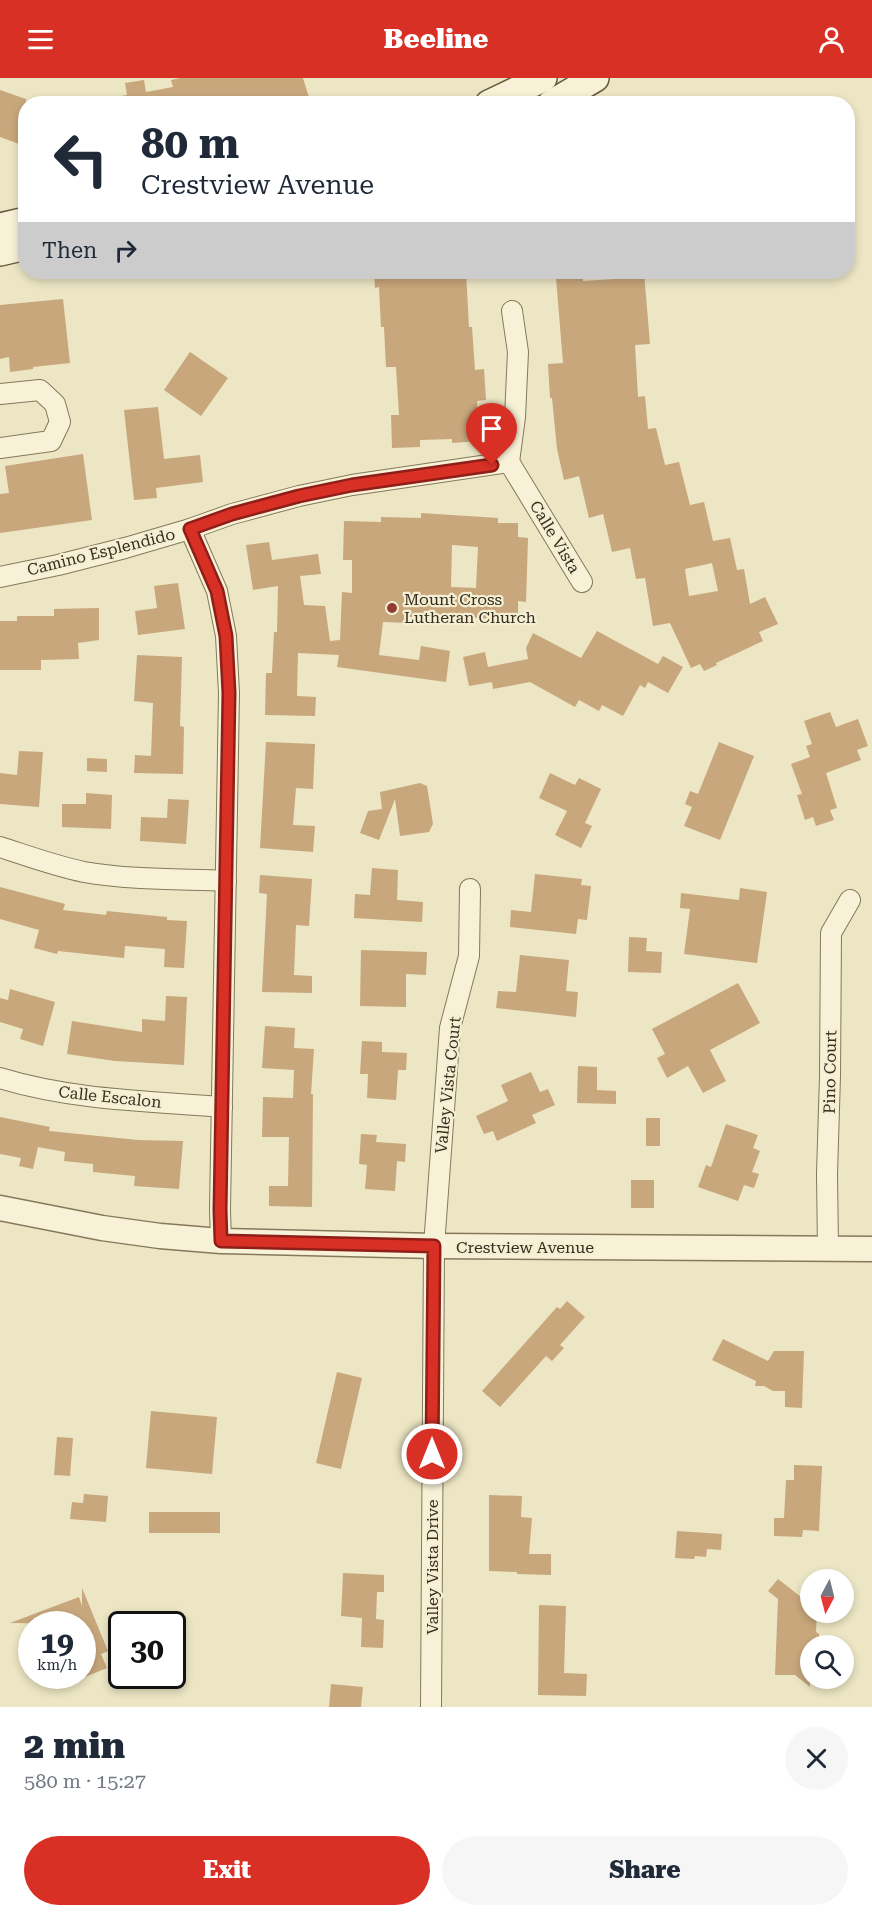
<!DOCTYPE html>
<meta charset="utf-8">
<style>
body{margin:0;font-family:"Roboto Serif",serif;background:#f6f6f7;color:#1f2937;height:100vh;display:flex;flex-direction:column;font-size:22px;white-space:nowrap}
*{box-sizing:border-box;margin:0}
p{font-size:20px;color:#747a83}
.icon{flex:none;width:33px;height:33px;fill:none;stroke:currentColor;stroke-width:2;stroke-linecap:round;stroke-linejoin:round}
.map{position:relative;height:1629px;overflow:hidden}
.details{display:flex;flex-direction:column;background:#fff;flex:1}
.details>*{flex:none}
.guide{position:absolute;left:18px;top:18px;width:837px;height:183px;border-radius:24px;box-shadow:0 3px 9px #0003;background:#fff;color:#1f2937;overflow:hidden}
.needle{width:39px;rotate:187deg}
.fabs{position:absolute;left:800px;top:1491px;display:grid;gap:12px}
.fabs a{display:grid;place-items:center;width:54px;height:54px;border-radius:50%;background:#fff;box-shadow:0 3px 9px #0003;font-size:30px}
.speed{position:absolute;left:18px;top:1533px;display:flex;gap:12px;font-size:30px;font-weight:700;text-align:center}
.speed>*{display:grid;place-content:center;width:78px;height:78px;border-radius:50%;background:#fff;box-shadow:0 3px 9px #0003;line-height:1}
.speed small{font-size:15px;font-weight:400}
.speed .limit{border:3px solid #111;border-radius:9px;background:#fff;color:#111}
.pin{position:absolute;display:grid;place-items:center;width:51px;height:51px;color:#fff;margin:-62px -26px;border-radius:50% 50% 50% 0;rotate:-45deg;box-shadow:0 0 6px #0007}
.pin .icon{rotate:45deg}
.me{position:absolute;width:66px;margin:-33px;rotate:0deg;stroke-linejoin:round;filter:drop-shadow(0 0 4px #0008)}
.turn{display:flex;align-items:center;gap:21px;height:126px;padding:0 24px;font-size:27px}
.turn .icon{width:78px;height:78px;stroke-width:2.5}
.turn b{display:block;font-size:42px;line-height:51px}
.then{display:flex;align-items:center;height:57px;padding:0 24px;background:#0003;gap:12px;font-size:22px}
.round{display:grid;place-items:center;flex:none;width:63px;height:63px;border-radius:32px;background:#f6f6f7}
.headline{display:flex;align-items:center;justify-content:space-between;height:102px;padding:0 24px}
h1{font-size:36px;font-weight:800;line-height:45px}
.button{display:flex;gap:12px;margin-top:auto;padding:12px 24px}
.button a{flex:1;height:69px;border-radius:36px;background:#d93025;color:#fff;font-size:24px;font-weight:800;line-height:69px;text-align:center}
.button a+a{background:#f6f6f7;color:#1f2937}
header{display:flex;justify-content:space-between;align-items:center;height:78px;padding:0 24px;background:#d93025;color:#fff;font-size:27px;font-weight:800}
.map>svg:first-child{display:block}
</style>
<header><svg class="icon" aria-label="menu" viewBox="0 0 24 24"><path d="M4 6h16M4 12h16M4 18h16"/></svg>Beeline<svg class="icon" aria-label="person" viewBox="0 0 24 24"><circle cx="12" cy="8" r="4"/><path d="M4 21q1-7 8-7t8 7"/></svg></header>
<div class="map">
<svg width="872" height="1629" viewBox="0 0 872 1629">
<rect width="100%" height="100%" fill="#ece6c4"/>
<g fill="#c8a77c" fill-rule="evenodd">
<polygon points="180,0 303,0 311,26 121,26 121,18 127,17 125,5 144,2 146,14 173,9 171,2"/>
<polygon points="0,12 26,21 26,49 19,66 0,59"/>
<polygon points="374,194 466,194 469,249 472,249 475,292 484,291 486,322 477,323 479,363 452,365 452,361 420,362 420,369 392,370 391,337 399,337 396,289 386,289 384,249 381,249 379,209 375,210"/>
<path d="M615 194H644L650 266 635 267 638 319 645 318 648 351 656 350 665 387 679 384 690 427 704 424 713 463 730 460 737 492 744 491 750 526 765 519 778 546 759 554 763 563 716 585 717 587 704 593 700 586 691 590 670 545 653 548 645 500 636 501 630 470 612 474 603 436 589 440 579 398 564 402 557 371 552 320H550L548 286 563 285 556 200 583 198V203L615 201ZM712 485 718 513 689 518 685 491Z"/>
<polygon points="63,221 70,285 33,289 33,291 10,294 9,279 0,281 0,227"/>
<polygon points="190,274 228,300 201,338 164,312"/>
<polygon points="158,329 164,381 200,377 203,404 156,410 157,420 134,422 124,332"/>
<polygon points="83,376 92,442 0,455 0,416 9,415 5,388"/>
<path d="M421 435 498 440V445H518V459L528 460 526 524 518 523V539H493V541L450 538V540L410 539V545L383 544 379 577 419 582 421 568 450 573 446 604 337 589 339 577 298 575 297 618 316 619 315 638 265 637 266 595H272L274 554H277L278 508 253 512 246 467 269 464 272 482 318 476 321 496 300 498 304 527 325 528 330 563 340 562 342 514 352 515V482H343L344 443 381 444V439L421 440ZM452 467 478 469 476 510 451 509Z"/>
<polygon points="178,505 185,551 138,557 135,533 157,530 154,508"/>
<polygon points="99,530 99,562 78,565 79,581 41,582 41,592 0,592 0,543 17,543 17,538 54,538 54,531"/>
<polygon points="597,553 658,586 663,578 683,589 668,615 648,604 645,610 640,607 623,638 602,627 599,633 579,622 575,629 530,604 493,611 492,604 469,608 463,579 485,574 488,589 528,581 526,570 533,555 581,580"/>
<polygon points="137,577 182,579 180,648 184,649 183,696 134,695 135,677 151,678 153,625 134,623"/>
<polygon points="830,634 836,649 858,641 868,668 857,672 861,682 826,695 837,730 830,732 834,742 816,748 813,739 805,742 797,717 802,716 791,686 810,679 806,668 812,666 804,643"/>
<polygon points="266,664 315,666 313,711 296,710 293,747 315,748 313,774 260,770"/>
<polygon points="719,664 754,678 720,762 684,748 692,729 685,726 690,713 698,716"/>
<polygon points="19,673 43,674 39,729 0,726 0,695 17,697"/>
<polygon points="87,680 107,681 107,694 87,693"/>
<polygon points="550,695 575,707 579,700 601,711 585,745 592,748 581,770 555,757 567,733 539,720"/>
<polygon points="420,705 427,708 433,746 429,754 400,758 395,721 379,762 360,755 368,733 382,731 380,714"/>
<polygon points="86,715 112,717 111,751 62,749 62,726 86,726"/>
<polygon points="168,721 189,722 186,766 140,763 141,739 167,740"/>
<polygon points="372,790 398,792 397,822 423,824 422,844 354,840 355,816 370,817"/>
<polygon points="535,796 582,801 581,807 591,808 587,842 578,841 576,856 510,849 511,832 531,834"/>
<polygon points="260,797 312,801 309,848 296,847 294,897 312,898 312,915 262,914 267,816 259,815"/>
<polygon points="0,809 65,826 63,832 106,837 107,833 167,839 167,842 187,843 184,890 164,889 165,871 125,868 124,880 58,873 57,876 34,870 39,852 0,841"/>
<polygon points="740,810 767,814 757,885 684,876 690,831 680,830 681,815 739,822"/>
<polygon points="629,859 647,860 646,873 662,874 661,895 628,894"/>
<polygon points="361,872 427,874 426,897 406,896 406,929 360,928"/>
<polygon points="520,877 569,882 566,913 578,914 576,939 496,930 498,913 516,914"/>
<polygon points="738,905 760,945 710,972 726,1003 703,1015 688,988 667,1000 657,980 665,976 652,951"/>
<polygon points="10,911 55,924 43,968 20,961 23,951 0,944 0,920 8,922"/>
<polygon points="166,918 187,919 184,987 115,983 67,976 72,943 142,954 142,941 165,943"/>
<polygon points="265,948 295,950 294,970 314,971 311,1016 313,1016 312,1129 269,1128 269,1108 288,1108 289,1059 262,1059 263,1019 293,1020 294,992 262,990"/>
<polygon points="362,963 382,964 382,974 407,975 406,992 398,992 396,1022 367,1020 368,996 360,996"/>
<polygon points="578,988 597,989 597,1012 616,1013 616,1026 577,1025"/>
<polygon points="531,994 540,1014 548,1011 555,1027 532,1037 536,1045 497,1063 493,1053 484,1056 476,1038 508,1023 501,1007"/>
<polygon points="0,1039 50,1049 49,1053 138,1062 183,1063 179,1111 134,1108 135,1098 93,1094 93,1086 64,1083 65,1074 38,1069 33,1091 19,1088 21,1080 0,1076"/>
<rect x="646" y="1040" width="14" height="28"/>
<polygon points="726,1046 758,1057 753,1070 760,1073 752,1094 759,1096 754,1110 744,1107 738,1123 698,1109 706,1087 711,1089"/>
<polygon points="361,1056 377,1057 376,1064 406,1066 405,1084 397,1083 395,1113 365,1111 367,1087 359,1086"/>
<rect x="631" y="1102" width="23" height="28"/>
<polygon points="567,1223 585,1239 560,1267 564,1270 552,1283 546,1278 500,1329 482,1313 557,1229 560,1231"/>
<polygon points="723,1261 768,1283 774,1273 804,1273 802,1330 785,1329 785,1313 773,1313 764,1308 755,1308 756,1303 712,1282"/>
<polygon points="337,1294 362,1300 341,1391 316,1385"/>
<polygon points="151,1333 217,1339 212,1396 146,1390"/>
<polygon points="57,1359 73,1360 70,1398 54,1397"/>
<polygon points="794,1387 822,1388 819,1453 803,1452 802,1459 774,1458 774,1440 784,1440 786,1402 794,1402"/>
<polygon points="84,1416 108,1418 106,1444 70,1441 72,1424 83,1425"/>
<polygon points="489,1417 522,1418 521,1439 532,1440 529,1476 551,1476 551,1497 517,1496 517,1494 489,1493"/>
<rect x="149" y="1434" width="71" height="21"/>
<polygon points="677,1453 722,1456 721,1472 707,1471 706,1479 695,1478 694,1481 675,1480"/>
<polygon points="343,1495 384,1497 384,1514 377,1514 376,1541 384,1542 383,1570 361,1569 362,1540 341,1538"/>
<polygon points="778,1501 801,1519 810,1507 810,1534 817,1534 816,1554 819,1556 819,1568 810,1568 810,1609 795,1597 775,1597 778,1521 768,1513"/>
<polygon points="82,1510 108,1573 101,1576 107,1590 85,1599 82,1592 82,1546 10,1545 79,1519 82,1528"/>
<polygon points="539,1527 566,1528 564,1595 587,1596 586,1618 538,1617"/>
<polygon points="331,1606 363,1609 361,1629 329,1629"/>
</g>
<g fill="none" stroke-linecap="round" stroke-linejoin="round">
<g stroke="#85785b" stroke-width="22">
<g id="minor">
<polyline points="0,316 40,312 55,326 60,344 51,363 0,370"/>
<polyline points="509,384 582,504"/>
<polyline points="190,451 217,513 226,558 229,615 220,1132 221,1163"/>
<polyline points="0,499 58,487 125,470 190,451 232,436 299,418 352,407 509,384 515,339 518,274 512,233"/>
<path d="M0 769C28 778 55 788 84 794 130 802 179 801 226 803"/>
<path d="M0 1000C72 1022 148 1023 222 1029"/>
<polyline points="828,1171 827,1096 830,998 831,855 850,822"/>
<polyline points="431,1629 434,1168 450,950 469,878 470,811"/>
</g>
</g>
<g stroke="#85785b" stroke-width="27">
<polyline id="tertiary" points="0,1130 102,1150 160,1158 221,1163 434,1168 872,1171"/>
</g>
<g stroke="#67593e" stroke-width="30">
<g id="secondary">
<polyline points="489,26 543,0"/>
<polyline points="551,26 595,0"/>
<polyline points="0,149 26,143"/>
<polyline points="0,174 26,168"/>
</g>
</g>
<use href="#minor" stroke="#f7f2d7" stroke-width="20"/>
<use href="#tertiary" stroke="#f7f2d7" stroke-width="24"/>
<use href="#secondary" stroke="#f7f2d7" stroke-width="27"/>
</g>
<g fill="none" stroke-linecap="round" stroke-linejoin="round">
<g stroke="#8d1f18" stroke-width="15">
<polyline id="route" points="432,1376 434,1168 221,1163 220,1132 229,615 226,558 217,513 190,451 232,436 299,418 352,407 492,387"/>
</g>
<use href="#route" stroke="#d93025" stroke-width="10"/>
</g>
<circle fill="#913c2e" stroke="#f4efd3" stroke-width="2" cx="392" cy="530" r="6"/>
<g text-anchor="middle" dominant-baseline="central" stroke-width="4.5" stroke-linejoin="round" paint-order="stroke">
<g font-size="16" fill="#362d1f" stroke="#f4efd3">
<text transform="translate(555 459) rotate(59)">Calle Vista</text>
<text transform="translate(101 474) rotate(-14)">Camino Esplendido</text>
<text transform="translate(830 994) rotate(-89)">Pino Court</text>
<text transform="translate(448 1007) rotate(-84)">Valley Vista Court</text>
<text transform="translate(110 1019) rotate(6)">Calle Escalon</text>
<text x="525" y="1169">Crestview Avenue</text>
<text transform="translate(432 1489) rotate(-90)">Valley Vista Drive</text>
</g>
<g font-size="16" fill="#362d1f" stroke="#f4efd3" text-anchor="start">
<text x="404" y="521">Mount Cross<tspan x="404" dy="18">Lutheran Church</tspan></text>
</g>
</g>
</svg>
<div class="fabs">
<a><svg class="needle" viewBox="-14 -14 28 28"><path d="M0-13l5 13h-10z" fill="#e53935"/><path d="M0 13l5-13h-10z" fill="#747a83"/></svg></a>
<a><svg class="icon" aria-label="search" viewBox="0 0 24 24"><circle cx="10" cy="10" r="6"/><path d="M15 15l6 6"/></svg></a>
</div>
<div class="speed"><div>19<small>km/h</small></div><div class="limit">30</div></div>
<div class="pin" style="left:492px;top:387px;background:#d93025"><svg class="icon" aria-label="arrive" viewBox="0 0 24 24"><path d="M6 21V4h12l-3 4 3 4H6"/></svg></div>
<svg class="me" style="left:432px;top:1376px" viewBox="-20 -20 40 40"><circle r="17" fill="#d93025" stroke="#fff" stroke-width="3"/><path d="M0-11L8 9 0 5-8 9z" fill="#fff"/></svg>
<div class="guide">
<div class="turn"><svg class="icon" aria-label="left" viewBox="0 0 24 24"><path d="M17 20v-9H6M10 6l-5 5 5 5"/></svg><div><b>80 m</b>Crestview Avenue</div></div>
<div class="then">Then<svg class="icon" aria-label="right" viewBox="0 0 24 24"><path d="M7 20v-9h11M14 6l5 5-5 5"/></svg></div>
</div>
</div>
<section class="details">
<div class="headline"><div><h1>2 min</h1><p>580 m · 15:27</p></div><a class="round"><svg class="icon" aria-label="close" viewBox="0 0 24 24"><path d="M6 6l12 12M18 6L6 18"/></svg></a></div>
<div class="button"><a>Exit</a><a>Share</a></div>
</section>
